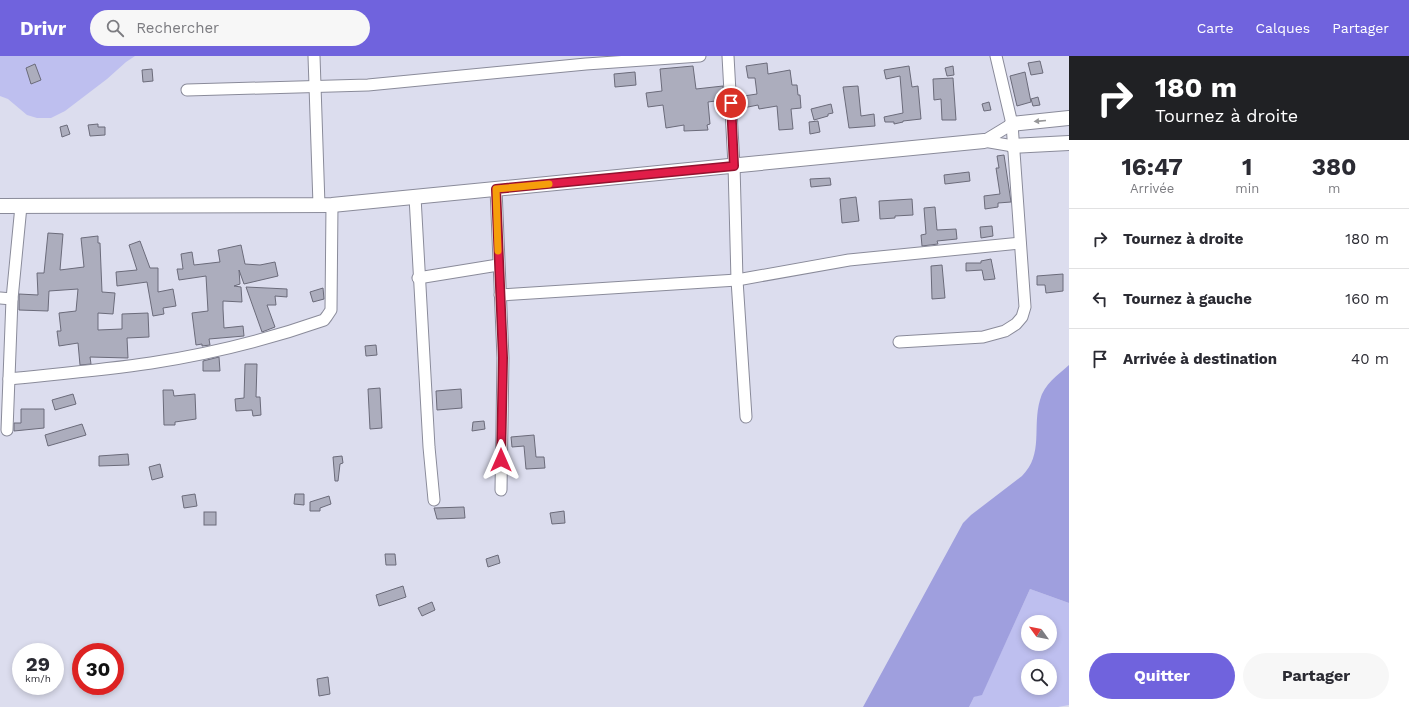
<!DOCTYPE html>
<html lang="fr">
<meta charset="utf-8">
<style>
body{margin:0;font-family:"Work Sans",sans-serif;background:#f7f7f7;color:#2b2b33;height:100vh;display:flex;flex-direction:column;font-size:15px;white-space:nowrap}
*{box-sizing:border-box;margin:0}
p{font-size:13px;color:#7c7c81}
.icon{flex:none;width:22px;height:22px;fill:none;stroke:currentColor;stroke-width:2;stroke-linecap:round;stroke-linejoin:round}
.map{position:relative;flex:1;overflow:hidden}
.drawer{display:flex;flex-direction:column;background:#fff;width:340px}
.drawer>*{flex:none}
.guide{background:#202124;color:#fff;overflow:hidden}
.needle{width:26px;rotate:303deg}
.controls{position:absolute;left:1021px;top:559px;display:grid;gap:8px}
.controls a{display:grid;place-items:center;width:36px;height:36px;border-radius:50%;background:#fff;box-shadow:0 2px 6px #0003;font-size:20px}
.speed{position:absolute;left:12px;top:587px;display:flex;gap:8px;font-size:20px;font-weight:700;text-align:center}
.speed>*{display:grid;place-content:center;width:52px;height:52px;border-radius:50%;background:#fff;box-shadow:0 2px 6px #0003;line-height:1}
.speed small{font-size:10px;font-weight:400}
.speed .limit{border:6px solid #d22;background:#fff;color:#111}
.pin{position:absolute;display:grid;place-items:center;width:34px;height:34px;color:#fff;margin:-17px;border:2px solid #fff;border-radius:50%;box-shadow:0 1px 4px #0007}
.me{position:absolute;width:44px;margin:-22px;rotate:0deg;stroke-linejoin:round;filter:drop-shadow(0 0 3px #0008)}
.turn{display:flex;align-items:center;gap:14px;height:84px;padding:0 20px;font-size:18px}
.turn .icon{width:52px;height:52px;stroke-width:2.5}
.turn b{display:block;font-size:28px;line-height:34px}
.eta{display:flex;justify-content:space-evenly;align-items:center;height:68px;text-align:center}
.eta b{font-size:24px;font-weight:700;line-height:28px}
.primary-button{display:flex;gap:8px;margin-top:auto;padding:8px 20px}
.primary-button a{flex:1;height:46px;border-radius:24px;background:#7063dd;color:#fff;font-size:16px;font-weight:700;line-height:46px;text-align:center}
.primary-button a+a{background:#f7f7f7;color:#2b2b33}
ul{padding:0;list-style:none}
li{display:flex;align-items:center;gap:12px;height:60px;padding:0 20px;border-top:1px solid #e1e1e2}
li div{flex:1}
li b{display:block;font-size:15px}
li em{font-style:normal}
header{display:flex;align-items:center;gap:24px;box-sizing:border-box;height:56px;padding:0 20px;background:#7063dd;color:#fff}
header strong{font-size:19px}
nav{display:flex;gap:22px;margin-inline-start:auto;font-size:14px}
.search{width:280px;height:36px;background:#f7f7f7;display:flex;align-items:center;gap:10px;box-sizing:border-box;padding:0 14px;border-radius:22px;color:#7c7c81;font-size:15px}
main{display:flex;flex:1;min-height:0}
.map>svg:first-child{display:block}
</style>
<header>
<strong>Drivr</strong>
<div class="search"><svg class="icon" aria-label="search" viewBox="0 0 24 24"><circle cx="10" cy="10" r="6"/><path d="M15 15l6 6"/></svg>Rechercher</div>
<nav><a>Carte</a><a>Calques</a><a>Partager</a></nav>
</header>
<main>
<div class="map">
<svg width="1069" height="651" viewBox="0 0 1069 651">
<rect width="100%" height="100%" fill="#dcddee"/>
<g fill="#bebfef" fill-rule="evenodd">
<polygon points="0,0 135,0 126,6 107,23 65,55 51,62 37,62 27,59 8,43 0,40"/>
<path d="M1030 533 1069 547V649L1058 651H969L974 641 982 638ZM1028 566H1050V588H1028ZM1028 610H1050V632H1028Z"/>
</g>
<path fill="#9f9fde" d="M1069 309V547L1030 533 982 639 974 641 969 651H863L963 467 971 459 1022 420C1044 398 1032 371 1040 344 1044 328 1058 319 1069 309Z"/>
<g fill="#acadbd" stroke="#6b6b7a">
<polygon points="1040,5 1043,17 1031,19 1028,7"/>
<polygon points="767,7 768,18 790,14 792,29 797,29 798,39 800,39 801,52 791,53 793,73 779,74 777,50 759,53 758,49 738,53 737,41 757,38 755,22 748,22 746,10"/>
<polygon points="35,8 41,24 31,28 26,12"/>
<polygon points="693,10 696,33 723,30 723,44 708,46 710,68 707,69 708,74 684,75 684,69 666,72 663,49 648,51 646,37 662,35 660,13"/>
<polygon points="909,10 912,31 918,30 921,63 903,65 903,66 894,68 894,66 885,66 884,61 903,57 900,20 886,23 884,14"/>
<polygon points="953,10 954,19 947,20 945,12"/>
<polygon points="152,13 153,25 143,26 142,14"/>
<polygon points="635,16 636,29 615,31 614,18"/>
<polygon points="1025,16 1031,46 1017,50 1010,20"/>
<polygon points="953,22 956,64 942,64 941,43 934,44 933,23"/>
<polygon points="858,30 861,60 874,58 875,70 849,72 843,31"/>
<polygon points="1038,41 1040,49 1033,50 1031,43"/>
<polygon points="989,46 991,54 984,55 982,48"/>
<polygon points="831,48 833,57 828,58 828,60 814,64 811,53"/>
<polygon points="818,65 820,76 810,78 809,66"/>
<polygon points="98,68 98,71 105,71 105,79 90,80 88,69"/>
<polygon points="67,69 70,78 62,81 60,71"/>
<polygon points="1004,99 1011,146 998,147 998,151 985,153 984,140 1000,138 996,112 999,112 997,100"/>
<polygon points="969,116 970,125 945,128 944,119"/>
<polygon points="830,122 831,129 811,131 810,123"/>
<polygon points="856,141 859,165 842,167 840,143"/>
<polygon points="912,143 913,159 895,160 895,162 880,163 879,145"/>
<polygon points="935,151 937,174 956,173 957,183 937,185 938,188 922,190 921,179 926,178 924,152"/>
<polygon points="992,170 993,180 981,182 980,171"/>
<polygon points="48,177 63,178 60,214 84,211 81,182 98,180 98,187 100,187 102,236 115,237 113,258 98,257 98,274 122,273 122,258 148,257 149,281 127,282 128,302 90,301 91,308 80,309 78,287 59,290 57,275 61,275 59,257 76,255 78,233 49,235 48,255 19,254 19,238 38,239 37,217 44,217"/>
<polygon points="140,185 150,212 158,212 158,236 173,233 176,250 163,252 164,258 153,260 147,226 117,230 116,216 137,214 129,189"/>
<polygon points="241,189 245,208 260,209 275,206 278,220 244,228 239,214 240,228 234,230 241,231 242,246 223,245 223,253 224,272 243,270 244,280 209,283 210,289 202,290 202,288 196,289 192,257 208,255 206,220 179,224 177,213 183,213 181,198 192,196 194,209 220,206 218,194"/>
<polygon points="991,203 995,223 984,224 982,214 966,215 966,207 981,207 981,205"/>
<polygon points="942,209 945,242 932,243 931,210"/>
<polygon points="1063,218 1063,235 1046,237 1045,229 1037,229 1037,220"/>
<polygon points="246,231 287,233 287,241 275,240 276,249 267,249 275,271 262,276"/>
<polygon points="323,232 324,243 313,246 310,236"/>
<polygon points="376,289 377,299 366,300 365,290"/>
<polygon points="219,301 220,315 203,315 203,305"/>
<polygon points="245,308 257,308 256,341 260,341 261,359 253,360 252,354 236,355 235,343 244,342"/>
<polygon points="380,332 382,372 370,373 368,333"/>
<polygon points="461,333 462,352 437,354 436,335"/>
<polygon points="163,334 173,334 174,340 195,338 196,363 175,366 175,369 164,369"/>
<polygon points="73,338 76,348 55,354 52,344"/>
<polygon points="21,353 44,353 44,372 14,375 14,367 21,367"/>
<polygon points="484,365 485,373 472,375 473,366"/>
<polygon points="82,368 86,379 48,390 45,379"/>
<polygon points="534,379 536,401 544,401 545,412 526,413 524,390 512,391 511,381"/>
<polygon points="128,398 129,409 99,410 99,400"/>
<polygon points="342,400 343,407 340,408 338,425 335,425 333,401"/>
<polygon points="160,408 163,421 152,424 149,411"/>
<polygon points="195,438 197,450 184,452 182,440"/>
<polygon points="295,438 304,438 304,449 294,448"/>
<polygon points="329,440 331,448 320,452 320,455 310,455 310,446"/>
<polygon points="464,451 465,462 437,463 434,452"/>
<polygon points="564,455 565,467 552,468 550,457"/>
<rect x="204" y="456" width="12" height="13"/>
<polygon points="385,498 395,498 396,509 386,509"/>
<polygon points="498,499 500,507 488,511 486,503"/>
<polygon points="403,530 406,541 379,550 376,539"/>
<polygon points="432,546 435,554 422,560 418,552"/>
<polygon points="328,621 330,638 319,640 317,623"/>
</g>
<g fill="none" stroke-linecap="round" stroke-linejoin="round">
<g stroke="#8a8b9a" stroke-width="13">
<g id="minor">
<polyline points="314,0 319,149"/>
<polyline points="728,0 734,109 737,224 746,361"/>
<polyline points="187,34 368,29 586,8 700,0"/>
<polyline points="984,85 1012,68"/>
<polyline points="984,85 1013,90"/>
<polyline points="496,133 503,302 501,434"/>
<polyline points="415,141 429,391 434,444"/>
<polyline points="418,222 498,209"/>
<polyline points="500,239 737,224 849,204 1020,187"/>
<polyline points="0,242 12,243"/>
<polyline points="899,286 983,281 1005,275 1016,268 1022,261 1025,251 1012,68 996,0"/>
<path d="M9 323C56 318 104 314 151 307 209 298 267 284 324 264L327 260 331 254 332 149"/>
<polyline points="7,374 12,243 21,150"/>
</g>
</g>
<g stroke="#8a8b9a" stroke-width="16">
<g id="tertiary">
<polyline points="1012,68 1069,62"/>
<polyline points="1013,90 1069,87"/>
<polyline points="0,150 332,149 984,85"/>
</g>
</g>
<use href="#minor" stroke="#fff" stroke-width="11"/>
<use href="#tertiary" stroke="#fff" stroke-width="14"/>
</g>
<defs><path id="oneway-solid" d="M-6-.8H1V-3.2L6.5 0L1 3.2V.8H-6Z"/></defs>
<use fill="#979799" href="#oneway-solid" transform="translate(1040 65) rotate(175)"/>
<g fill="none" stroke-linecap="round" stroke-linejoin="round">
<g stroke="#92132f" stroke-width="10">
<polyline id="route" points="501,404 503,302 496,133 734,110 731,47"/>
</g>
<use href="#route" stroke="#e11d48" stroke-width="7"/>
<polyline stroke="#f59e0b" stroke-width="7" points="498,195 496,133 549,128"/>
</g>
</svg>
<div class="controls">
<a><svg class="needle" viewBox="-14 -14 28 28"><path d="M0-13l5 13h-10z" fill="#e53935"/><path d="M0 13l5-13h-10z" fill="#7c7c81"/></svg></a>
<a><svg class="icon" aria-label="search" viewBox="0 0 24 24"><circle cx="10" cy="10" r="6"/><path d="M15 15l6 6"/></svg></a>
</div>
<div class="speed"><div>29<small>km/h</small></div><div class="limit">30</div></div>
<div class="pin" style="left:731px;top:47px;background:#d93025"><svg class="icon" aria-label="arrive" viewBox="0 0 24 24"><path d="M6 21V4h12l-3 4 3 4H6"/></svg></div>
<svg class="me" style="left:501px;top:404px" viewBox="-20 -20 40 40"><path d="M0-17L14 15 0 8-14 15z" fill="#e11d48" stroke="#fff" stroke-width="4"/></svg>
</div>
<section class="drawer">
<div class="guide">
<div class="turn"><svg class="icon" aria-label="right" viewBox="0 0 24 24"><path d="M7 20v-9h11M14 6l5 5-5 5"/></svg><div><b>180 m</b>Tournez à droite</div></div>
</div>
<div class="eta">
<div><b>16:47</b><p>Arrivée</p></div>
<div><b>1</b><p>min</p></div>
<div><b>380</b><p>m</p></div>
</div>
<ul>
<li><svg class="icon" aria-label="right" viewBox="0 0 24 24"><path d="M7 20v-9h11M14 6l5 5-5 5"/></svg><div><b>Tournez à droite</b></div><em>180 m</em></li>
<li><svg class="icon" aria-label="left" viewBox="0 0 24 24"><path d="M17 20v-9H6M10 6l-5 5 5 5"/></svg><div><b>Tournez à gauche</b></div><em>160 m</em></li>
<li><svg class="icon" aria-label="arrive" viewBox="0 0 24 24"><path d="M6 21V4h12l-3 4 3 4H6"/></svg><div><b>Arrivée à destination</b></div><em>40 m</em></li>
</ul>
<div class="primary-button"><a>Quitter</a><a>Partager</a></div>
</section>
</main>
